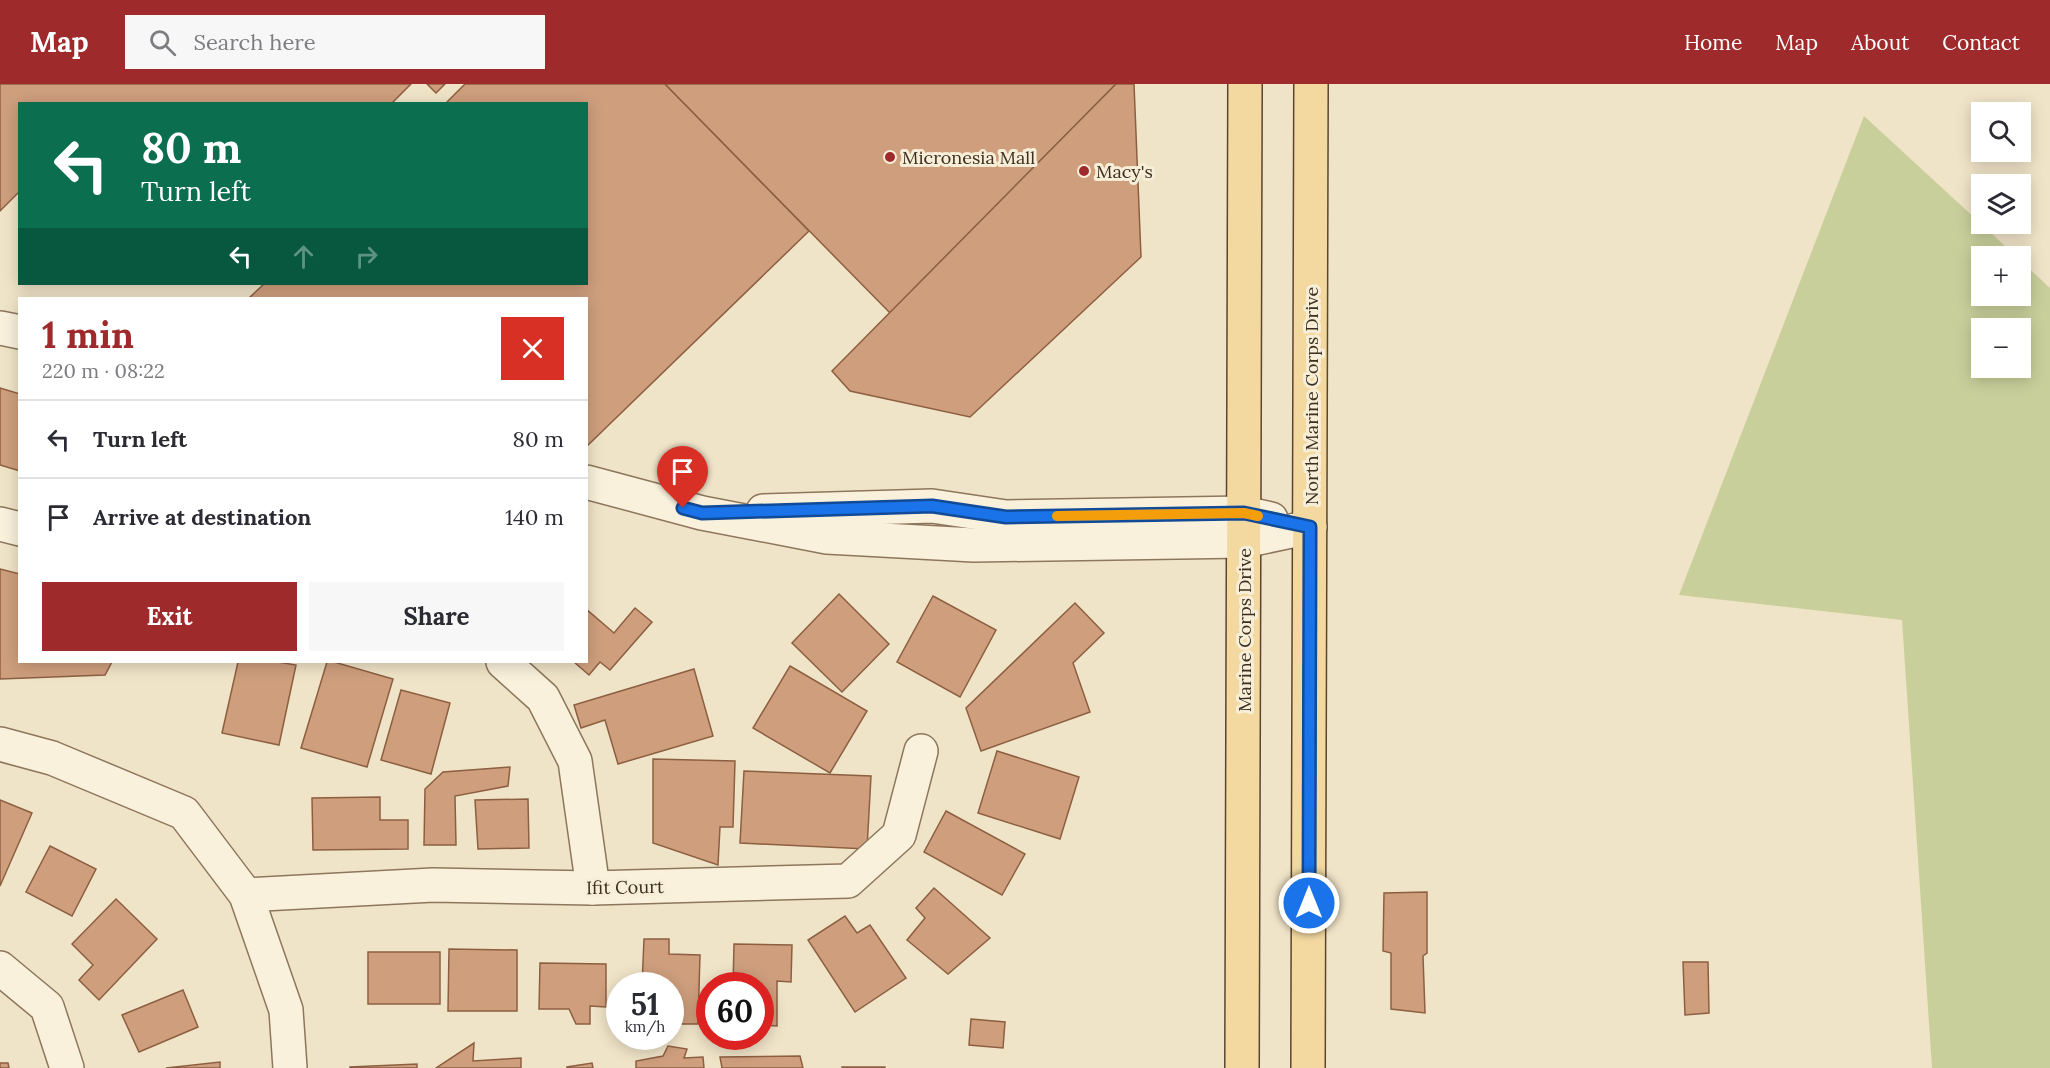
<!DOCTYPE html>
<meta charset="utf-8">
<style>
body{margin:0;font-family:Lora,serif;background:#f7f7f7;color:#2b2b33;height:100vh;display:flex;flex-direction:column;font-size:22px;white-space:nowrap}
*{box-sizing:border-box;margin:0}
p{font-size:20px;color:#7c7c81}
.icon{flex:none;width:33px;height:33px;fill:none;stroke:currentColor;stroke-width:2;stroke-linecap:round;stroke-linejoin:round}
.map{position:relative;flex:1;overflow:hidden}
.drawer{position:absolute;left:18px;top:213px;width:570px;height:366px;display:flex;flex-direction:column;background:#fff;border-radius:0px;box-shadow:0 3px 15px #0003}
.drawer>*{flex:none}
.top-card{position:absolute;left:18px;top:18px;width:570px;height:183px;border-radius:0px;box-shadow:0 3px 15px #0003;background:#0b6e4f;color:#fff;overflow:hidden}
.fabs{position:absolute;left:1971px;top:18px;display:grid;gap:12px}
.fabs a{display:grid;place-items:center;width:60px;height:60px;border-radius:0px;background:#fff;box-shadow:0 3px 15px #0003;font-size:30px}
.speed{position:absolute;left:606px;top:888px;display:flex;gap:12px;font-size:30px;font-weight:700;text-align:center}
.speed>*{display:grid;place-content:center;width:78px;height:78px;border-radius:50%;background:#fff;box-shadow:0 3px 15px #0003;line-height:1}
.speed small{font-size:15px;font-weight:400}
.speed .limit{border:9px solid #d22;background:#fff;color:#111}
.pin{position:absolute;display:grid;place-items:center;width:51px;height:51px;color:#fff;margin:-62px -26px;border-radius:50% 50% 50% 0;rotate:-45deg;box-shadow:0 0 6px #0007}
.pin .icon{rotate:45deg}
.me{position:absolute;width:66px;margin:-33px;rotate:0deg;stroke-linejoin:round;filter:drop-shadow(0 0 4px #0008)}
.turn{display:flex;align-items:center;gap:21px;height:126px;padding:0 24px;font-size:27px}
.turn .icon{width:78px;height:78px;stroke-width:2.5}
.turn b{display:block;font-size:42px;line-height:51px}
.lanes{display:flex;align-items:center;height:57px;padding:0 24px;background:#0003;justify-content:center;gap:30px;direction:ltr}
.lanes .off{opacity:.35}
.round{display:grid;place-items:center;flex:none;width:63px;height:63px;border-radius:0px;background:#f7f7f7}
.overview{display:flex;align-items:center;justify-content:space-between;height:102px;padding:0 24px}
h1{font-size:36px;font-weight:700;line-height:45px;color:#9e2a2b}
.button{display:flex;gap:12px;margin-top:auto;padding:12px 24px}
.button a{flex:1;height:69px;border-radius:0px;background:#9e2a2b;color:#fff;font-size:24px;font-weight:700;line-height:69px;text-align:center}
.button a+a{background:#f7f7f7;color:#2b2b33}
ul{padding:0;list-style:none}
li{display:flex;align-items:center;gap:18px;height:78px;padding:0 24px;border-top:2px solid #e1e1e2}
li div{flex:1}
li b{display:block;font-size:22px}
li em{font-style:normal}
header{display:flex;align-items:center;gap:36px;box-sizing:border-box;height:84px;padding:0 30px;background:#9e2a2b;color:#fff}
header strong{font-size:28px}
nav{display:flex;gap:33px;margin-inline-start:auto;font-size:21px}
.search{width:420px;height:54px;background:#f7f7f7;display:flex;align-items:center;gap:15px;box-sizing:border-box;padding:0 21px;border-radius:0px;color:#7c7c81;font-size:22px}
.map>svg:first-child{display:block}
</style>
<header>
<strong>Map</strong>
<div class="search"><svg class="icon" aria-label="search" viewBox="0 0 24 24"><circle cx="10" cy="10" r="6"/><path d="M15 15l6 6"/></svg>Search here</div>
<nav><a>Home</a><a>Map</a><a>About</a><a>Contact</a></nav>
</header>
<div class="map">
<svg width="2050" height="984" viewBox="0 0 2050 984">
<rect width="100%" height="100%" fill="#f0e4c8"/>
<path fill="#c9cf9b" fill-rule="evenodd" d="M1864 32 2016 172H1982V212H2020L2021 177 2050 204V984H1932L1902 536 1679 511ZM1982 244H2020V284H1982Z"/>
<g fill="#cf9f7d" stroke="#8d5f41" stroke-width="1.5">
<polygon points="0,0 411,0 391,20 20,20 20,107 0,127"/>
<polygon points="427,0 445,0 436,9"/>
<polygon points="465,0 665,0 809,147 586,363 586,214 249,214 264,200 586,200 586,20 445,20"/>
<polygon points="665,0 1116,0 890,229"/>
<polygon points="1116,0 1134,0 1141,173 970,333 850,307 832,287"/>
<polygon points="0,304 20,310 20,387 0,381"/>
<polygon points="0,485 20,490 20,578 112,578 105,591 0,595"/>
<polygon points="839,510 889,560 842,608 792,559"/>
<polygon points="933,512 996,546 960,613 897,578"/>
<polygon points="1075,519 1104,549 1073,579 1090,628 981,667 966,624"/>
<polygon points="635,524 652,538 610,586 600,578 589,591 574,578 586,578 586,525 614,549"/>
<polygon points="238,578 278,578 296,581 279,661 222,649"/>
<polygon points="327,578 334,578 393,595 367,683 301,664"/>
<polygon points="790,582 867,627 830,689 753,644"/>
<polygon points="694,585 713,652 618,680 605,636 581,644 574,621"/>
<polygon points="401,606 450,619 431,690 381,676"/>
<polygon points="997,667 1079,693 1060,755 978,729"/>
<polygon points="653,675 735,677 733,743 720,743 718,781 653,759"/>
<polygon points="510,683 508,702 455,712 456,761 424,761 425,705 443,688"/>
<polygon points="744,687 871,692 867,765 740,759"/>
<polygon points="380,713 380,736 408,736 408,765 313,766 312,714"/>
<polygon points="528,715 529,764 478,765 475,716"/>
<polygon points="0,716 32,729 0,802"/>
<polygon points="946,727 1025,770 1002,811 924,768"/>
<polygon points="50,762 96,785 72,832 26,808"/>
<polygon points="934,804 990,854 948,890 907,856 925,834 916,824"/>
<polygon points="1427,808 1427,869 1423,872 1425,929 1391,925 1391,869 1383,867 1384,809"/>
<polygon points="116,815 157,855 99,916 79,896 93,881 72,860"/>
<polygon points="845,832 857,849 870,841 906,894 855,928 808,856"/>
<polygon points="644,855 669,855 669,870 700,871 698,940 670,940 670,902 642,902"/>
<polygon points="734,860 792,861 791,898 777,897 777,942 760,941 760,902 733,902"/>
<polygon points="449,865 517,866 517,927 448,927"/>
<rect x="368" y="868" width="72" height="52"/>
<polygon points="1683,878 1708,878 1709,929 1685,931"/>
<polygon points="540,879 606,880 606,923 590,922 590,940 576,940 569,925 539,925"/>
<polygon points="183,906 198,943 139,968 122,931"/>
<polygon points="971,935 1005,938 1003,964 969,961"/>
<polygon points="474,959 473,977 521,974 521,984 436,984"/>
<polygon points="668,962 687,965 684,974 703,973 704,984 636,984 636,977 663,972"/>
<polygon points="800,972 803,984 722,984 720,973"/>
<polygon points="220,978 220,984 166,984"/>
<polygon points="0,979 8,979 9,984 0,984"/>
<polygon points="592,979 593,984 567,984 567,983"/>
<polygon points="417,980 417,984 350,984 350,983"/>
<rect x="842" y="983" width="43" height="1"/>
</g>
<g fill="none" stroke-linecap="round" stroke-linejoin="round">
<g stroke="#8d765c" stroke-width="36">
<g id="minor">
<polyline points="0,244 20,248"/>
<polyline points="586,398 702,429 827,453 974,461 1244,457 1310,443"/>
<polyline points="763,427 932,422 1006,433 1244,429 1271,435"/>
<polyline points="0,440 20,445"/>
<polyline points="503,578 543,614 575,677 593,804"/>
<polyline points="0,660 52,674 184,729 246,811 286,926 290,984"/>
<polyline points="246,811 433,801 593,804 848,797 899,751 921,667"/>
<polyline points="0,884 47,923 67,984"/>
</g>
</g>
<g stroke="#5b4430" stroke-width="36">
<g id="major">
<polyline points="1242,984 1245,0"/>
<polyline points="1308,984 1311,0"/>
</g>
</g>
<use href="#minor" stroke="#faf1dc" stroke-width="33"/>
<use href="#major" stroke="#f3d9a0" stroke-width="33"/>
</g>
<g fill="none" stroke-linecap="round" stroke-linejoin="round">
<g stroke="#114b97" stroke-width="15">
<polyline id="route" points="683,424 702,429 932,422 1006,433 1244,429 1310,443 1309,819"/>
</g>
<use href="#route" stroke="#1a73e8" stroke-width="10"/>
<polyline stroke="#f59e0b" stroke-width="10" points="1057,432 1244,429 1258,432"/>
</g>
<g fill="#9e2a2b" stroke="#f7eed8" stroke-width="2">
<circle cx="890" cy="73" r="6"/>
<circle cx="1084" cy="87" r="6"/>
</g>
<g text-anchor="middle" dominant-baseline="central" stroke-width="6" stroke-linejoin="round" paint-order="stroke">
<g font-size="18" fill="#3d2e20" stroke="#f7eed8" text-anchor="start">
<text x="902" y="73">Micronesia Mall</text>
<text x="1096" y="87">Macy's</text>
</g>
<g font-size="18" fill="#3d2e20" stroke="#f7eed8">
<text transform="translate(1311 312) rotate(-90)">North Marine Corps Drive</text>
<text transform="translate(1244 546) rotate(-90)">Marine Corps Drive</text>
<text transform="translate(625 803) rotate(-1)">Ifit Court</text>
</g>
</g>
</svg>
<div class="fabs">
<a><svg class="icon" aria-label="search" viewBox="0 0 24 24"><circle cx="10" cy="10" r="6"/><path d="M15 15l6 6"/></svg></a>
<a><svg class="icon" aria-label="layers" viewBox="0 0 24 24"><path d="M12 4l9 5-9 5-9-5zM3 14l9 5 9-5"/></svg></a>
<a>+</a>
<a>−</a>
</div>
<div class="speed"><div>51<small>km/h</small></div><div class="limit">60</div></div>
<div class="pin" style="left:683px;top:424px;background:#d93025"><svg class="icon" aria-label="arrive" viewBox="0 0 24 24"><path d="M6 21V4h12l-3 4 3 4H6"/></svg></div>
<svg class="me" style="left:1309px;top:819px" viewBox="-20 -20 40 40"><circle r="17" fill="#1a73e8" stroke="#fff" stroke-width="3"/><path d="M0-11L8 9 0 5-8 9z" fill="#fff"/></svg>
<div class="top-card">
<div class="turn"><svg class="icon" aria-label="left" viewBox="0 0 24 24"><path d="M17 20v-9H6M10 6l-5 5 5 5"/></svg><div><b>80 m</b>Turn left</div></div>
<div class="lanes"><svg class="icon" aria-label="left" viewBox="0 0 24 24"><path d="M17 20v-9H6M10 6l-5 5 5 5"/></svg><svg class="icon off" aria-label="ahead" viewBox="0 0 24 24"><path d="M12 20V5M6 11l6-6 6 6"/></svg><svg class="icon off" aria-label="right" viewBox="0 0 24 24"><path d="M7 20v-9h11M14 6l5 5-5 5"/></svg></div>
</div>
<section class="drawer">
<div class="overview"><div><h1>1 min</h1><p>220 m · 08:22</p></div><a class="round" style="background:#d93025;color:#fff"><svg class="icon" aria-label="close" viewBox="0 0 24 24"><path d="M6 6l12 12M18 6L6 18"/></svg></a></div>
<ul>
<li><svg class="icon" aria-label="left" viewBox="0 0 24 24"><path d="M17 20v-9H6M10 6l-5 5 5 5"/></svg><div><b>Turn left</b></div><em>80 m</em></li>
<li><svg class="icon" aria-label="arrive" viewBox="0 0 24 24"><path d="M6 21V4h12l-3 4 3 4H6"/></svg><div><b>Arrive at destination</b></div><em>140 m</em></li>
</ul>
<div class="button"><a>Exit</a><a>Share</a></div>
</section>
</div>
